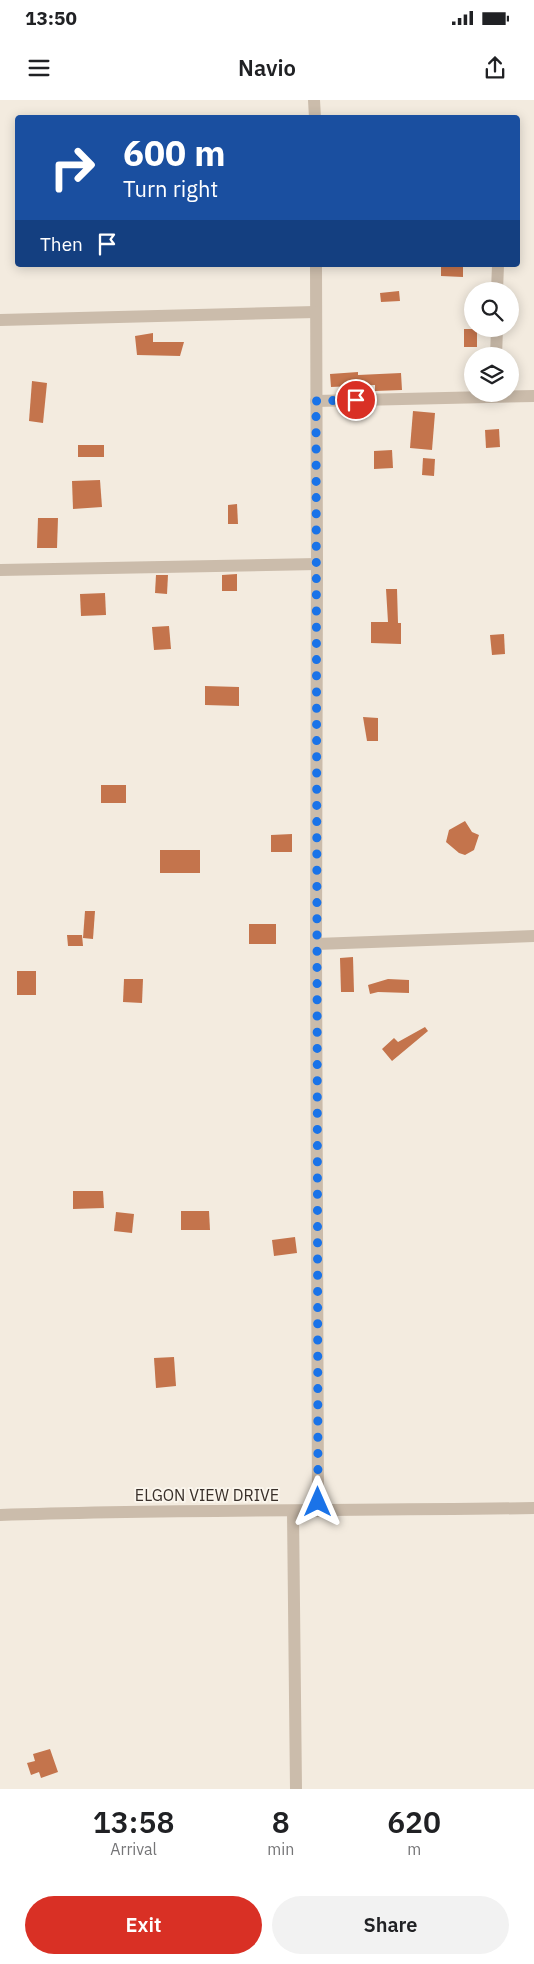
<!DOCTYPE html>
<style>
body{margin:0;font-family:"IBM Plex Sans",sans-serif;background:#f2f2f2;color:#202124;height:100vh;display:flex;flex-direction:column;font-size:19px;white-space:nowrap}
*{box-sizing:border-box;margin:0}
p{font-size:16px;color:#757577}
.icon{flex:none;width:28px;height:28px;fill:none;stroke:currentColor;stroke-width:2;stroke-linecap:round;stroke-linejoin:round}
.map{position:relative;height:1689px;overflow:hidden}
.drawer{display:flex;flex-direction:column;background:#fff;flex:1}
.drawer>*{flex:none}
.guide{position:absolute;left:15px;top:15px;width:505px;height:152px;border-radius:5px;box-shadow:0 2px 12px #0003;background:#1a4fa0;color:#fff;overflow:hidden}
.controls{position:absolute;left:464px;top:182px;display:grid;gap:10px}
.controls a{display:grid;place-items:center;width:55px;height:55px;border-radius:50%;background:#fff;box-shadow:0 2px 12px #0003;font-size:25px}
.pin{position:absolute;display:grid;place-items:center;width:42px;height:42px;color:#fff;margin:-21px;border:2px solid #fff;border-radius:50%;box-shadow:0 1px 5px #0007}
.me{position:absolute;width:55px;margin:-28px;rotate:0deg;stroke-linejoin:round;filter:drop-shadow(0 0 4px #0008)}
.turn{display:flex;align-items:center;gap:18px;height:105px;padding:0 25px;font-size:22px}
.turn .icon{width:65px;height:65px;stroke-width:2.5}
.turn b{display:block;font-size:35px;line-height:42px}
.then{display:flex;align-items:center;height:48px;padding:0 25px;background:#0003;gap:10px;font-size:19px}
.eta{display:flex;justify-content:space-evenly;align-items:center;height:85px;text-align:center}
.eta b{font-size:30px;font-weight:600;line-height:35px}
.cta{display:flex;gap:10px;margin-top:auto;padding:10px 25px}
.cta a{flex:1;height:58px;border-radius:30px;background:#d93025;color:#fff;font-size:20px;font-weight:600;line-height:58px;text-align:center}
.cta a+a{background:#f2f2f2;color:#202124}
.status{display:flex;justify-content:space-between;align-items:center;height:35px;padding:0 25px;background:#fff;direction:ltr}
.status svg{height:14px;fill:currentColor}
header{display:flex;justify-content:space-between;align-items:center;height:65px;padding:0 25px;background:#fff;font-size:22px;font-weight:600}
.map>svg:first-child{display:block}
</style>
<div class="status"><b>13:50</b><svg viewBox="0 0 49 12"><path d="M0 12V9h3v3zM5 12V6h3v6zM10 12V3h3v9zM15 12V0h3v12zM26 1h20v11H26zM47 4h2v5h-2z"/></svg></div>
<header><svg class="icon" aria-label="menu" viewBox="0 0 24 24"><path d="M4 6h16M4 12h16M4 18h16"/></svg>Navio<svg class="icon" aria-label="share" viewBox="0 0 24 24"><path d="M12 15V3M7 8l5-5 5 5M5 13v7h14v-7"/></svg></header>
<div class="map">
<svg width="534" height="1689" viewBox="0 0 534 1689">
<rect width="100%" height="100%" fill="#f3ebdf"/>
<g fill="#c4744c">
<polygon points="441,165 463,165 463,177 441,176"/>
<polygon points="399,191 400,201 381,202 380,193"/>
<rect x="464" y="229" width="13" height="18"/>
<polygon points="153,233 153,242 184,242 180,256 137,255 135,236"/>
<polygon points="358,272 358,275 401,273 402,290 375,291 375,285 331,287 330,274"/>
<polygon points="32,281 47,283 43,323 29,321"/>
<polygon points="413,311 435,313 432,350 410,348"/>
<polygon points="499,329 500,347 486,348 485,330"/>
<rect x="78" y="345" width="26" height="12"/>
<polygon points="392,350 393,368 374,369 374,351"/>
<polygon points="423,358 435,359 434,376 422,375"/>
<polygon points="100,380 102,407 73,409 72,381"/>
<polygon points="237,404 238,424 228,424 228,405"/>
<polygon points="38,418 58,418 57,448 37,448"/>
<polygon points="237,474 237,491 222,491 222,475"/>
<polygon points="156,475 168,475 167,494 155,493"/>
<polygon points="386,489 397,489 398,523 401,523 401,544 371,543 371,522 388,522"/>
<polygon points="105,493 106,515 81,516 80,494"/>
<polygon points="169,526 171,549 154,550 152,527"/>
<polygon points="504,534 505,554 492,555 490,535"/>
<polygon points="205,586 239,587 239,606 205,605"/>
<polygon points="363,617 378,618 378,641 367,641"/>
<rect x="101" y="685" width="25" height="18"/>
<polygon points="465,721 472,732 479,735 474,750 465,755 459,753 446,742 449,730"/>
<polygon points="292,734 292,752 271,752 271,735"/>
<rect x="160" y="750" width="40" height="23"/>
<polygon points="85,811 95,811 93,839 83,838"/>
<rect x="249" y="824" width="27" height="20"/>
<polygon points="67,835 82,835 83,846 68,846"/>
<polygon points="353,857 354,892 341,892 340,858"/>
<rect x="17" y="871" width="19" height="24"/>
<polygon points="124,879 143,879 142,903 123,902"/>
<polygon points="388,879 409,880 409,893 378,892 370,894 368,885"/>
<polygon points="425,927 428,931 392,961 382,949 394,938 398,942"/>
<polygon points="73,1091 103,1091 104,1108 73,1109"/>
<polygon points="181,1111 209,1111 210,1130 181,1130"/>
<polygon points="116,1112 134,1114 132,1133 114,1131"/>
<polygon points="295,1137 297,1153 274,1156 272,1140"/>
<polygon points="174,1257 176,1286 156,1288 154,1258"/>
<polygon points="50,1649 58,1672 41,1678 39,1672 31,1675 27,1663 35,1661 33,1654"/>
</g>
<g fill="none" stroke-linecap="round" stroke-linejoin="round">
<g stroke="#cbbcab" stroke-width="12">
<polyline points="314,0 315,18"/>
<polyline points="316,165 317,464 316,844 318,1411"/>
<polyline points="497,191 498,165"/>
<polyline points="0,220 315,212"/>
<polyline points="496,256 497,229"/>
<polyline points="316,301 534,296"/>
<polyline points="0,470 317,464"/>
<polyline points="316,844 534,836"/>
<polyline points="293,1412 296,1689"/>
<path d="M0 1415C178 1409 356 1411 534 1408"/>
</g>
</g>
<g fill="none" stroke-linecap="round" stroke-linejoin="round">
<polyline stroke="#1a73e8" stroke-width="9" stroke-dasharray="0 16.2" points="318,1402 316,301 356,300"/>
</g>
<g text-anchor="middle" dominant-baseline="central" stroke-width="4" stroke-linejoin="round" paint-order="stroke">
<g font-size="16" fill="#39302a" stroke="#faf5ec">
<text x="207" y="1395">ELGON VIEW DRIVE</text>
</g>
</g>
</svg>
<div class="controls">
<a><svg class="icon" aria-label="search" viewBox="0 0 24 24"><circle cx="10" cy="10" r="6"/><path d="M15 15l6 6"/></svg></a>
<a><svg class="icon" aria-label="layers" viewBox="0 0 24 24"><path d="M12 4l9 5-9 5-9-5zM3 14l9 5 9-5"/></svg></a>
</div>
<div class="pin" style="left:356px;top:300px;background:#d93025"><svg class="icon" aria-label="arrive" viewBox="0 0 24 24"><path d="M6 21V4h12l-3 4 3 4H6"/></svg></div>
<svg class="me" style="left:318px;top:1402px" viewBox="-20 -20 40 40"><path d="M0-17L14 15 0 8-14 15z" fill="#1a73e8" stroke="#fff" stroke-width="4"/></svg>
<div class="guide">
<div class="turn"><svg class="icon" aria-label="right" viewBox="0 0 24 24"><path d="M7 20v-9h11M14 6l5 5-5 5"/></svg><div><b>600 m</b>Turn right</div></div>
<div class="then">Then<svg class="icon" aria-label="arrive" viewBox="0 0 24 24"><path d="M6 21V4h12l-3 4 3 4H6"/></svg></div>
</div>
</div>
<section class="drawer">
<div class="eta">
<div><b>13:58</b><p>Arrival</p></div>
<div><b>8</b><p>min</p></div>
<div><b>620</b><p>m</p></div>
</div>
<div class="cta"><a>Exit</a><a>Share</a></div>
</section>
